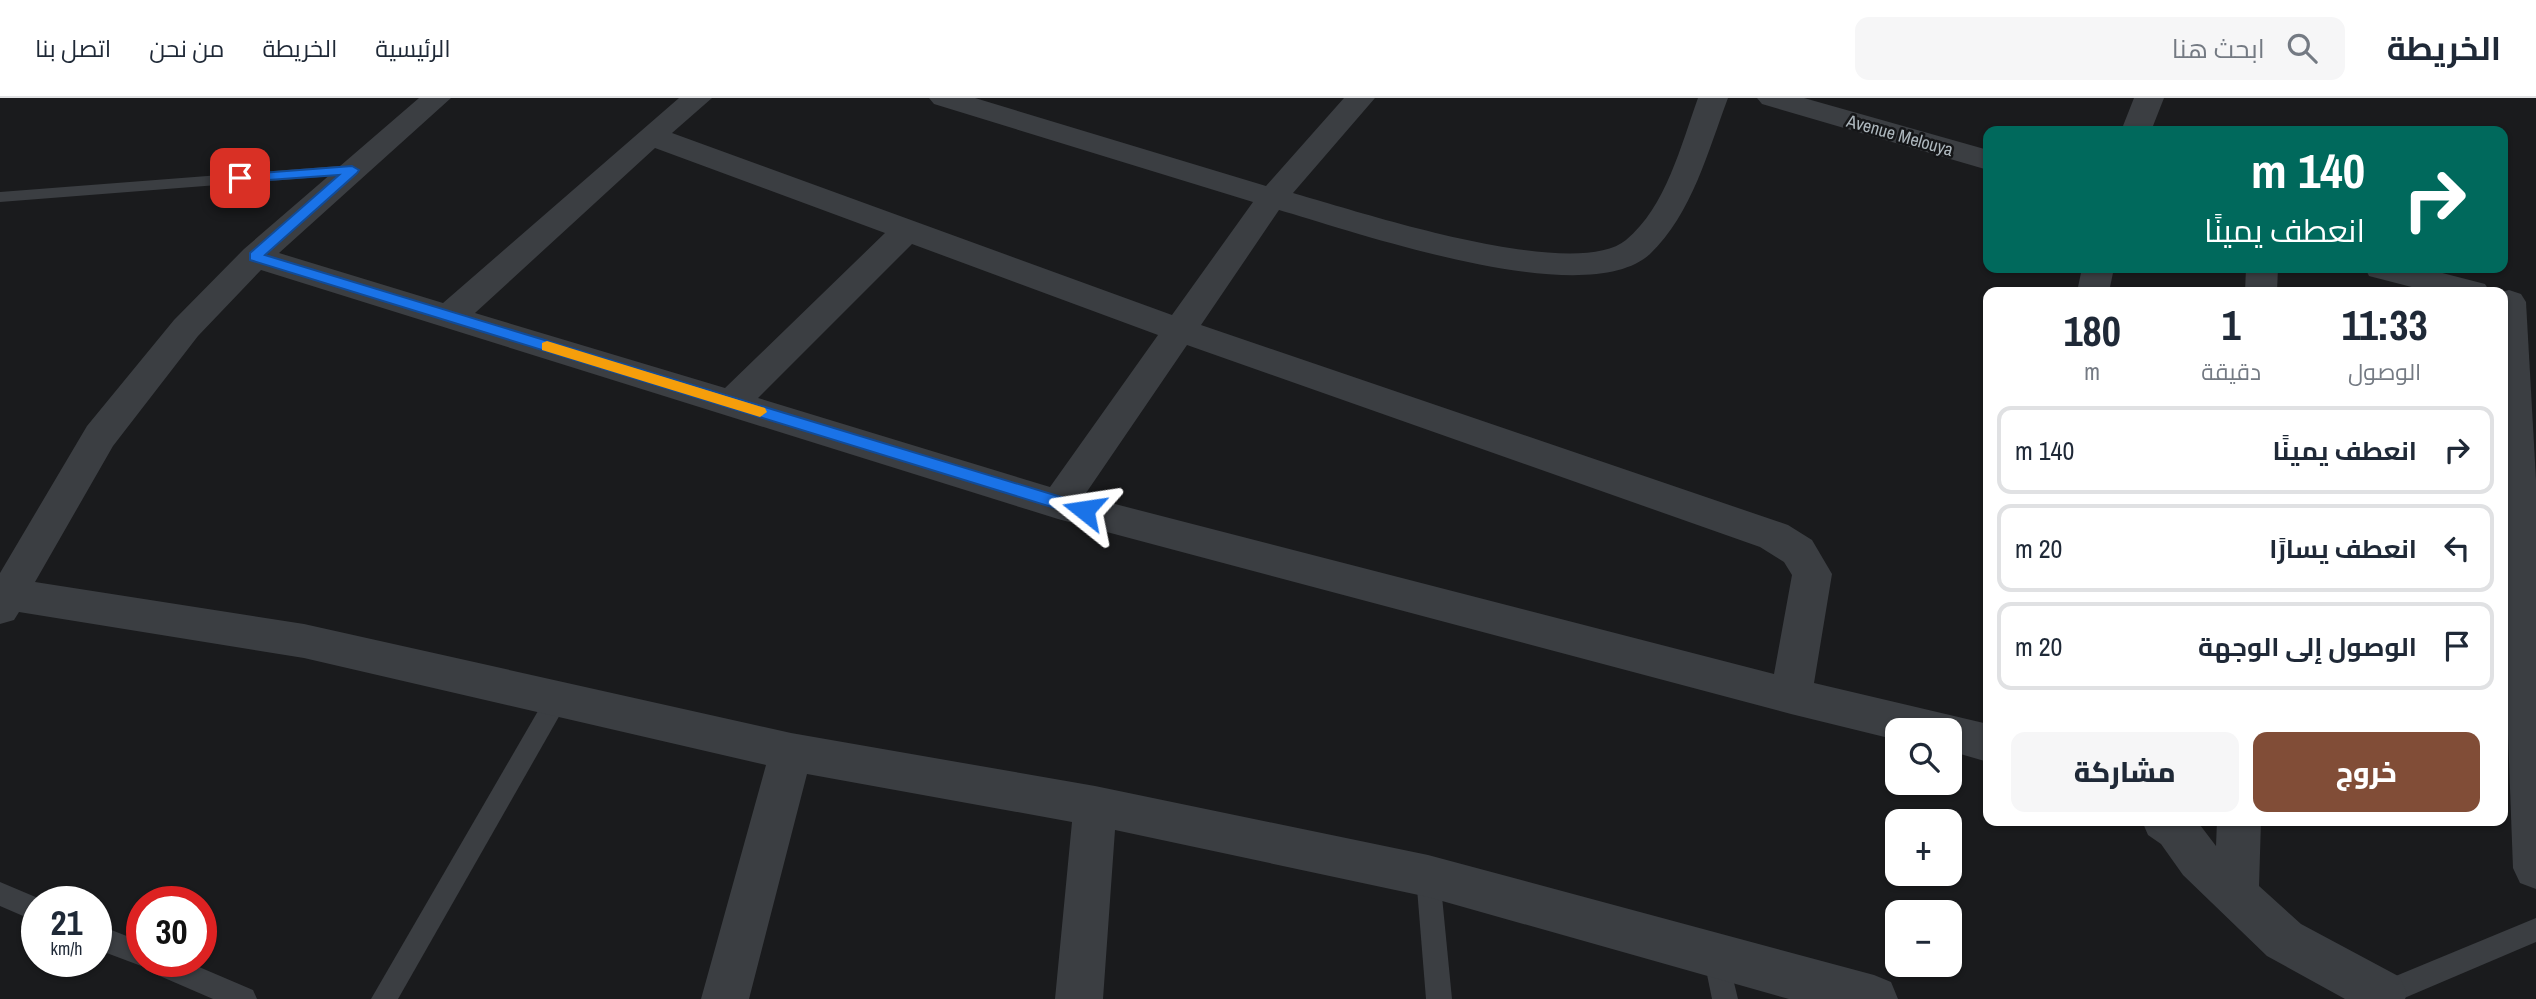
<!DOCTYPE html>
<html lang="ar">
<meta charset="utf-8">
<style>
body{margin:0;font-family:"Archivo Narrow",Cairo,sans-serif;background:#f6f6f7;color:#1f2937;direction:rtl;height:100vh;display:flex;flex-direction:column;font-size:26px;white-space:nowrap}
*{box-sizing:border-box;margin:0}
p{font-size:23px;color:#747a83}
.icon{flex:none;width:38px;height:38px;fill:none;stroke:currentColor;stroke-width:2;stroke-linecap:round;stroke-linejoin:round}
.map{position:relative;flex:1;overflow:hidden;direction:ltr}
.drawer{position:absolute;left:1983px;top:189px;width:525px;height:539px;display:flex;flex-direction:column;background:#fff;border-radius:14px;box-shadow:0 2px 5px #0004;direction:rtl}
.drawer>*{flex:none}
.hud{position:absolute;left:1983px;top:28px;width:525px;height:147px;border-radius:14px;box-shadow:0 2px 5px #0004;direction:rtl;background:#00695c;color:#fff;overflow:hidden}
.buttons{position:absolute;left:1885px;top:620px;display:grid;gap:14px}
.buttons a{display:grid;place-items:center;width:77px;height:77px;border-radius:14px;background:#fff;box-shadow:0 2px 5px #0004;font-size:35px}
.speed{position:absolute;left:21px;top:788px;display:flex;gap:14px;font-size:35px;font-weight:700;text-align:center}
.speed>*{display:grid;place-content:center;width:91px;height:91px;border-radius:50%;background:#fff;box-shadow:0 2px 5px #0004;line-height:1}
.speed small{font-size:18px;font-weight:400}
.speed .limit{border:10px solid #d22;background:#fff;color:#111}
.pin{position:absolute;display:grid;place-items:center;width:60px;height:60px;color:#fff;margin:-30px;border-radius:14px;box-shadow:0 4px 10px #0006}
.me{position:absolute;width:77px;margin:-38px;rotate:285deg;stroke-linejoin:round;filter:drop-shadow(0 0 5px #0008)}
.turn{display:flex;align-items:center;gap:24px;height:147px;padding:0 28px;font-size:32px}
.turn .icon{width:91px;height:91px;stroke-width:2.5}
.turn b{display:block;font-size:49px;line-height:60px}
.eta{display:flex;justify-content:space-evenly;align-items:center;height:119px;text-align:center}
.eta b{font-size:42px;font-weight:800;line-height:49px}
.primary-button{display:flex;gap:14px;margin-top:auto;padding:14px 28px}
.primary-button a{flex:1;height:80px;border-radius:14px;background:#814d37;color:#fff;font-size:28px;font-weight:800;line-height:80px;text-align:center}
.primary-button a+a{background:#f6f6f7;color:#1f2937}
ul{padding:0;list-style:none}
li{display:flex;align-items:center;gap:21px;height:88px;margin:0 14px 10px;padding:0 14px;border:4px solid #e0e1e3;border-radius:14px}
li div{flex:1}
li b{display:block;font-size:26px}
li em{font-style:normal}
header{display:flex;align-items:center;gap:42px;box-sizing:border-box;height:98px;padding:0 35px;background:#fff;border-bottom:2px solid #e0e1e3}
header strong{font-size:33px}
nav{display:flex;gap:38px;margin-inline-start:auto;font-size:24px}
.search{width:490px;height:63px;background:#f6f6f7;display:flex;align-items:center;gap:18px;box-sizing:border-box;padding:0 24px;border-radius:14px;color:#747a83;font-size:26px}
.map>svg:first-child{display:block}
</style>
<header>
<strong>الخريطة</strong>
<div class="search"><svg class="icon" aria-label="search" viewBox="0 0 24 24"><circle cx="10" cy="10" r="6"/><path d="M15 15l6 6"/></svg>ابحث هنا</div>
<nav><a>الرئيسية</a><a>الخريطة</a><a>من نحن</a><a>اتصل بنا</a></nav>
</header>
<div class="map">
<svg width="2536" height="901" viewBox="0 0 2536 901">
<rect width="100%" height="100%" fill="#1a1b1d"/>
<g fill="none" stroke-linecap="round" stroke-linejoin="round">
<g fill="#3b3e42" fill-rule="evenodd">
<polygon points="352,67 358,68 360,72 358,76 0,104 0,94"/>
<polygon points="557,591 565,594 568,601 565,608 398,901 371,901 549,594"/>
<polygon points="1428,766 1437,770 1440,778 1452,901 1426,901 1416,778 1419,770"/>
<polygon points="0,784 45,803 37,803 37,824 0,808"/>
<polygon points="2536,820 2536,844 2402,901 2372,901 2370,896 2374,887"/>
<polygon points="96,826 142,844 142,863 185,863 253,892 257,901 213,901 146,872 144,869 96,851"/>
<polygon points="1716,844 1725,848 1738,901 1712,901 1703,857 1707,848"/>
</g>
<g fill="#3b3e42" fill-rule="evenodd">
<path d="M419 0H451L279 155 443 205 679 0H712L672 35 1172 217 1253 104 934 6 929 0H975L1266 88 1344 0H1375L1293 95C1357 113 1574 185 1626 142 1666 109 1681 47 1698 0H1728C1708 53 1692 116 1650 156 1586 215 1356 134 1279 112L1201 227 1788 427 1812 442 1832 476 1814 585 1988 626V664L1950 653V632H1897V642L1791 616 1058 421 261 172 198 238 113 348 35 484 304 526 791 635 1095 688 1428 757 1874 877 1891 884 1898 901H1789L1428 799 1115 732 1103 901H1055L1072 724 807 676 749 901H701L766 667 304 560 19 514 14 522 0 526V475L87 328 174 222 244 151ZM655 50 885 135 725 290 475 215ZM912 146 1158 237 1050 389 758 300ZM1187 247 1760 449 1784 464 1792 477 1774 576 1084 398Z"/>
<polygon points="1757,0 1804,0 1988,52 1988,72 1762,6"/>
<polygon points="2134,0 2164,0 2151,33 2121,33"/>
<polygon points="2082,170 2114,170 2109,194 2077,194"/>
<polygon points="2246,170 2278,170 2277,194 2245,194"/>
<polygon points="2365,170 2423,170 2485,186 2490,194 2431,194 2369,178"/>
<polygon points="2509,192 2521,196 2526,204 2536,382 2536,791 2520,785 2513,770 2502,477 2502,194"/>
<polygon points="2142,723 2197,723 2216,748 2217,723 2261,723 2259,788 2301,826 2400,879 2407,896 2405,901 2345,901 2267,858 2183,777 2161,746 2148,737"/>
</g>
</g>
<polygon fill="#1a73e8" stroke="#114b97" stroke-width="2" points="352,68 359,72 357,75 265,157 1084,406 1092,412 1084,419 250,162 250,155 339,77 240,84 233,80 235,77"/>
<polygon fill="#f59e0b" points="547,243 765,310 767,314 760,319 542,252 542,245"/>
<g text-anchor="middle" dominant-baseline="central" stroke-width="5" stroke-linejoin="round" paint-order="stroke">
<g font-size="18" fill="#adb7bd" stroke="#151618">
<text transform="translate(1900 37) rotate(16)">Avenue Melouya</text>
</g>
</g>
</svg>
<div class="buttons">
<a><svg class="icon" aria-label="search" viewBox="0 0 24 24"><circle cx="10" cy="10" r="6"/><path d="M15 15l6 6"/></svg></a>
<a>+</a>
<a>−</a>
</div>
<div class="speed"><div>21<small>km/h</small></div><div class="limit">30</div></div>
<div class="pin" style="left:240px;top:80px;background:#d93025"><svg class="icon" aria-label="arrive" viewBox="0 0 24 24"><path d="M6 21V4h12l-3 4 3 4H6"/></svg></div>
<svg class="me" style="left:1084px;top:412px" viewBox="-20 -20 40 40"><path d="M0-17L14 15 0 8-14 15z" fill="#1a73e8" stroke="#fff" stroke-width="4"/></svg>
<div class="hud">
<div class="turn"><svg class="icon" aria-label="right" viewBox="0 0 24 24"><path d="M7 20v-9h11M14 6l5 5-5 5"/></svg><div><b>140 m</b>انعطف يمينًا</div></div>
</div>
<section class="drawer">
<div class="eta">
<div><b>11:33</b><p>الوصول</p></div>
<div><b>1</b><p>دقيقة</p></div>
<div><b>180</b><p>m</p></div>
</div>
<ul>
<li><svg class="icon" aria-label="right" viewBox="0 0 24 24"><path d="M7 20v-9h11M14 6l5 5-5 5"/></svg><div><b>انعطف يمينًا</b></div><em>140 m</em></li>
<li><svg class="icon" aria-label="left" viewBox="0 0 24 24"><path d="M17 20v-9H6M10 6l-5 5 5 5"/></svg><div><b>انعطف يسارًا</b></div><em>20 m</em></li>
<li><svg class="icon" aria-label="arrive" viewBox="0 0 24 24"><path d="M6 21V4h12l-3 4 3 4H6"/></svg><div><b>الوصول إلى الوجهة</b></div><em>20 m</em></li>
</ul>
<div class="primary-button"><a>خروج</a><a>مشاركة</a></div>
</section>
</div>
